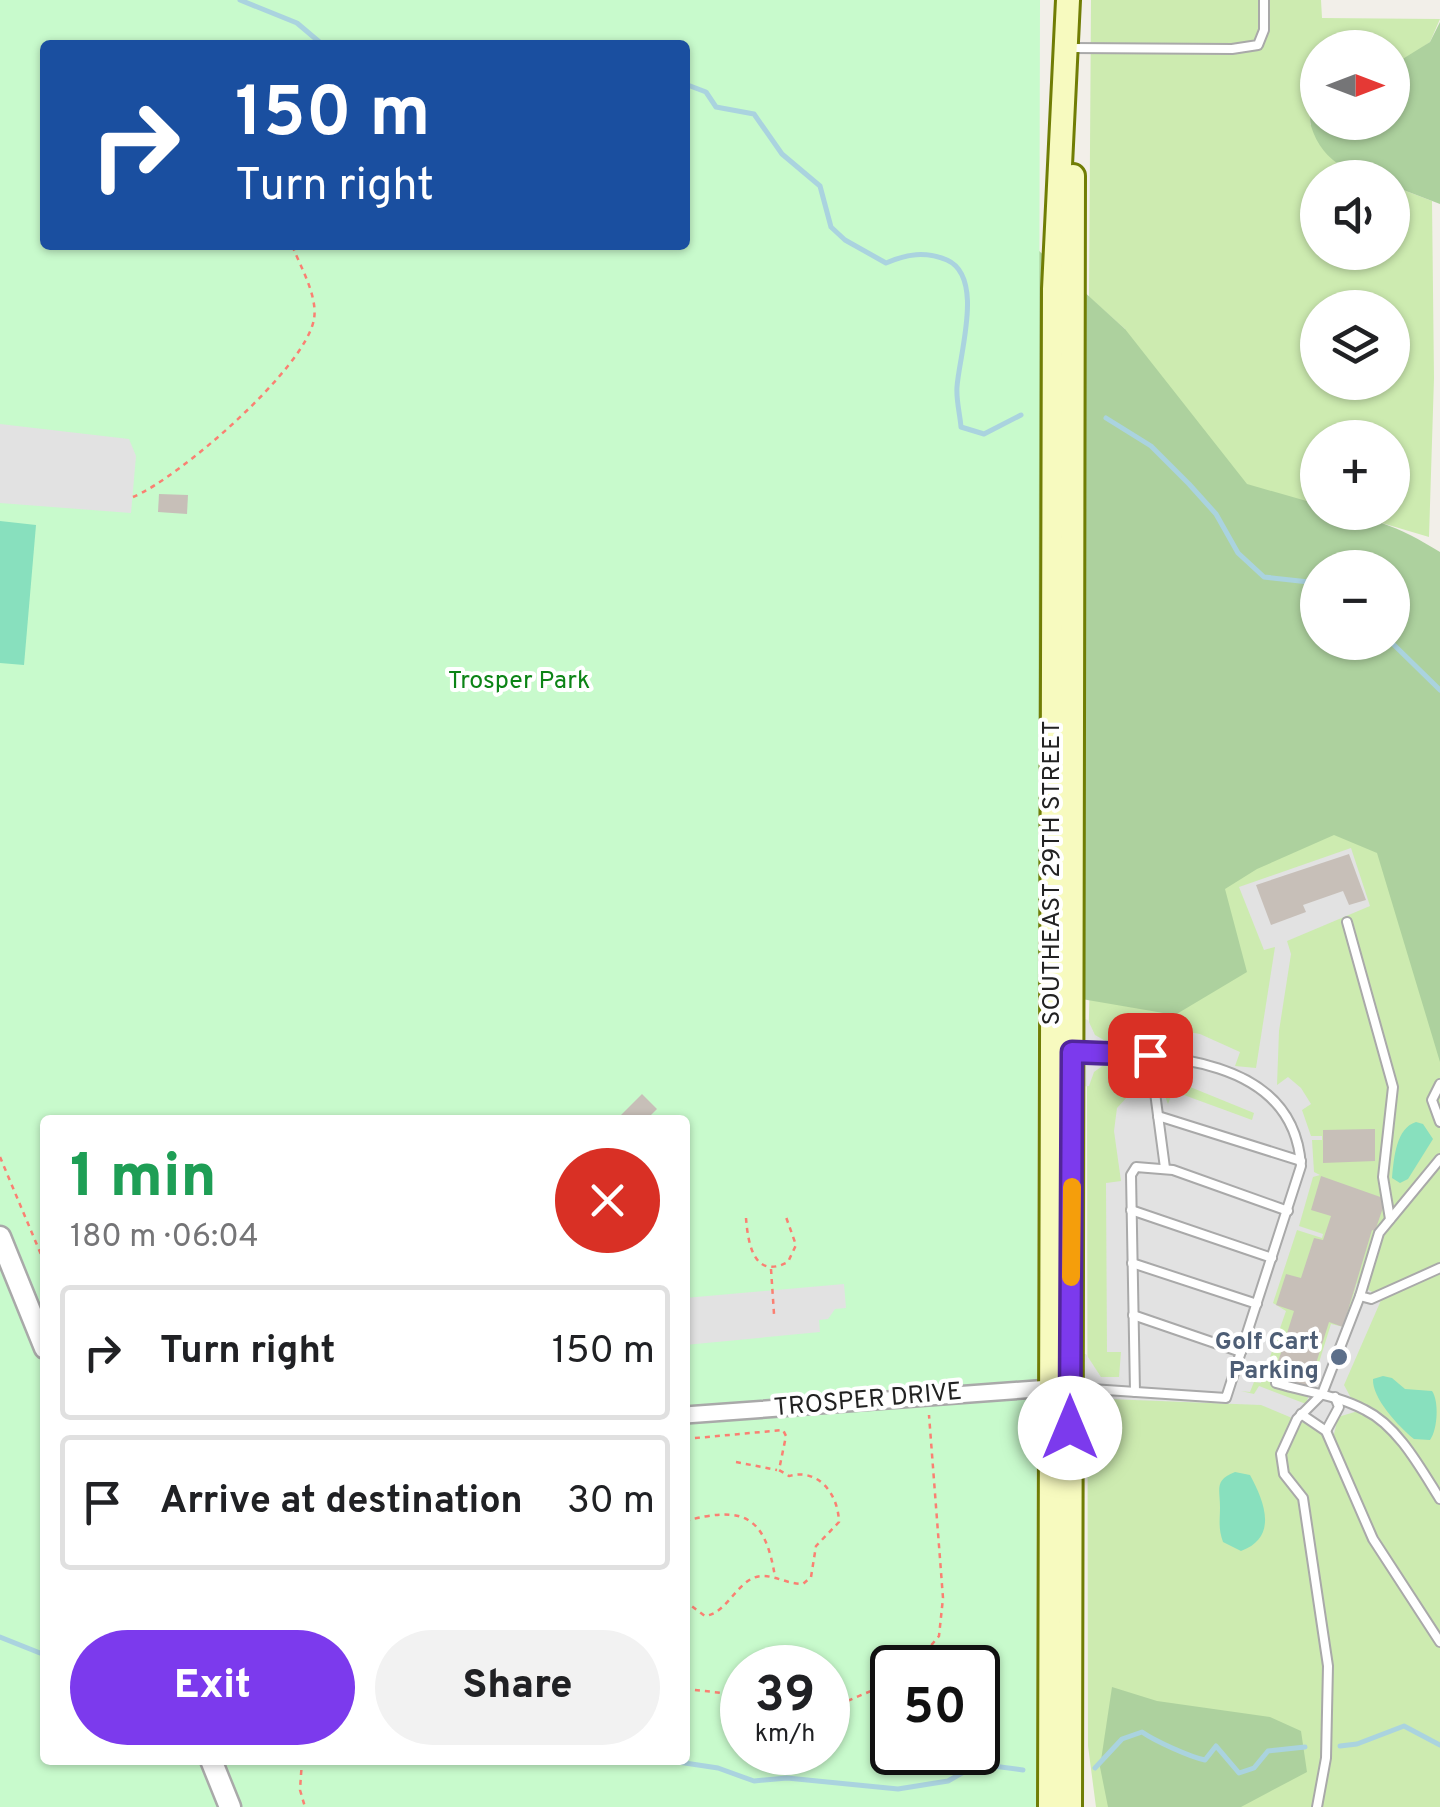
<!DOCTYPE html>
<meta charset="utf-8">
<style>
body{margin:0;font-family:Overpass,sans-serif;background:#f2f2f2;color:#202124;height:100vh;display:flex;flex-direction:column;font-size:38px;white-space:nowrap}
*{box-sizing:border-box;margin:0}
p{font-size:32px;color:#757577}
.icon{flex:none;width:55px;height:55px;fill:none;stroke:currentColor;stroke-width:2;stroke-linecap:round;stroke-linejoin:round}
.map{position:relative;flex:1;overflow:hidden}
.details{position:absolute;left:40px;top:1115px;width:650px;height:650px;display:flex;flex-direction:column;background:#fff;border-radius:10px;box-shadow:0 2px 8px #0004}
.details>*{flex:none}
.guide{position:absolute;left:40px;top:40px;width:650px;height:210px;border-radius:10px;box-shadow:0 2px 8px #0004;background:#1a4fa0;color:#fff;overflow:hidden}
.needle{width:65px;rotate:90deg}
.buttons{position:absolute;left:1300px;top:30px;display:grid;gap:20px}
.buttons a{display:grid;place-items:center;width:110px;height:110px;border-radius:50%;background:#fff;box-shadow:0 2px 8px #0004;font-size:50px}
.speed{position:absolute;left:720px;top:1645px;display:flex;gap:20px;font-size:50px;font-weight:700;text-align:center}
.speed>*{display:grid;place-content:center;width:130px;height:130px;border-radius:50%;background:#fff;box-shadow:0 2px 8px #0004;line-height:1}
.speed small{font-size:25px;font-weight:400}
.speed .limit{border:5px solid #111;border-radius:15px;background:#fff;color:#111}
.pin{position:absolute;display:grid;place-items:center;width:85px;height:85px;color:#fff;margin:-42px;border-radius:20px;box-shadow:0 5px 15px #0006}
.me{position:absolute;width:110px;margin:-55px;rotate:0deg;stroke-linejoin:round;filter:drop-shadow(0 0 8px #0008)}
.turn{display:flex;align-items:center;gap:35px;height:210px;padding:0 30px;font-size:45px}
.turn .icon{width:130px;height:130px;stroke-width:2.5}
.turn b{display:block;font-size:70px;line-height:85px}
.round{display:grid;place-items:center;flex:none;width:105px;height:105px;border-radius:52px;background:#f2f2f2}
.overview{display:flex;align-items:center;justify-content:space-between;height:170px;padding:0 30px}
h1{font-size:60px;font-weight:800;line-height:75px;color:#1e9e55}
.primary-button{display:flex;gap:20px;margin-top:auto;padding:20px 30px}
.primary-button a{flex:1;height:115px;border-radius:60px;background:#7c3aed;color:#fff;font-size:40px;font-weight:800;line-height:115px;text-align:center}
.primary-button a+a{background:#f2f2f2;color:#202124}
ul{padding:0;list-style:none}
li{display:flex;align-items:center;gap:30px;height:135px;margin:0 20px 15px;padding:0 10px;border:5px solid #e0e0e0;border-radius:10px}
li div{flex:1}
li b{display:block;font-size:38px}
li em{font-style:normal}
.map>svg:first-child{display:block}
</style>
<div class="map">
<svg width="1440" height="1807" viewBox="0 0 1440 1807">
<rect width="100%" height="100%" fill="#f2efe9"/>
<path fill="#cdebb0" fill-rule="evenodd" d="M1091 0H1321L1322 18 1440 19 1430 42 1397 65H1393L1392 48H1318L1310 124 1354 174 1365 177 1318 178V252H1392L1393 186 1432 201 1434 378 1429 537 1348 513 1392 512V438H1318L1317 505 1318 512 1440 576V1807H1096L1088 1746 1087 1087 1094 833 1125 329 1089 297ZM1318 308H1392V382H1318ZM1318 568H1392V642H1318Z"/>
<g fill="#add19e" fill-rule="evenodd">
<path d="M0 0 45 45V245H685V45L751 38 961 180 1125 329 1247 484 1317 504 1318 512C1365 513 1400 527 1440 552V1062L1377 853 1334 835 1257 869 1225 889 1247 972 1175 1015 988 983 45 1120 0 701ZM1318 568H1392V642H1318Z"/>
<path d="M1440 22V204L1393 186 1392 178C1356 178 1323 165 1311 126 1308 113 1315 91 1317 78L1318 122H1392L1393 65 1430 42Z"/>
<polygon points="1112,1687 1157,1701 1270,1717 1301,1731 1307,1772 1241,1807 1108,1807 1100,1767"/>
</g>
<path fill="#c8facc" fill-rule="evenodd" d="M0 0H1040L1036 1807H0ZM45 45H685V245H45ZM45 1120H685V1760H45ZM742 1668H828V1752H742ZM892 1668H978V1752H892Z"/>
<g fill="#88e0be">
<polygon points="0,521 36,525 24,665 0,663"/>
<path d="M1416 1122 1423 1124 1433 1139 1408 1179 1400 1183 1392 1178C1394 1158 1396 1128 1416 1122Z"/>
<path d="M1383 1376 1392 1378 1405 1389 1432 1391C1439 1401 1438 1429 1430 1440L1414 1439C1398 1426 1372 1398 1373 1379Z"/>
<path d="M1235 1472 1250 1475C1264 1501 1279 1537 1241 1551L1223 1542C1218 1528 1220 1520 1220 1507 1220 1489 1214 1480 1235 1472Z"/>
</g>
<g fill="#e2e2e2">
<polygon points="0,424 129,439 136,456 131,513 0,503"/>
<polygon points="1351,848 1370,906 1287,941 1291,954 1279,1031 1277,1085 1288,1077 1301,1088 1311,1104 1302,1110 1311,1136 1322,1136 1322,1140 1312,1140 1314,1172 1320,1175 1313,1177 1299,1226 1323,1234 1322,1238 1297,1230 1273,1303 1286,1311 1261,1383 1254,1382 1250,1392 1241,1391 1254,1394 1259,1386 1306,1404 1331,1324 1344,1327 1357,1283 1382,1298 1344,1385 1351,1398 1360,1404 1358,1411 1338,1417 1334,1434 1323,1436 1316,1428 1261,1405 1108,1399 1099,1401 1086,1423 1080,1423 1080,1354 1086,1354 1101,1377 1119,1377 1121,1352 1107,1352 1106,1183 1121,1181 1114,1131 1117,1108 1130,1094 1146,1086 1161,1086 1168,1104 1173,1091 1252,1120 1254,1113 1173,1080 1176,1069 1156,1063 1105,1064 1094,1072 1089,1086 1080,1087 1081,1018 1088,1020 1095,1035 1109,1043 1157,1042 1158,1027 1200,1034 1240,1052 1235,1066 1256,1068 1275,947 1264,950 1239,887"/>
<polygon points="844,1284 846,1308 835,1309 828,1319 819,1320 820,1332 685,1345 685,1298"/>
</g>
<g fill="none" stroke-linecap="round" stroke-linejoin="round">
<g stroke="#aad3df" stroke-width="5">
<polyline points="240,0 297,23 323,45"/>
<path d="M685 84 706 92 716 107 754 114 782 154 820 186 831 227 845 240 886 263C907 254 925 251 947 260 985 277 959 355 957 387 956 400 960 414 961 427L984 434 1021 415"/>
<polyline points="1106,418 1151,446 1189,484 1216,514 1238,553 1264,577 1318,583"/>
<polyline points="1391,642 1440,690"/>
<polyline points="0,1637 45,1655"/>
<polyline points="1340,1746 1357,1744 1404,1726 1440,1745"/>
<polyline points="665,1760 718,1768 754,1781 787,1778 898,1789 948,1781 978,1764 1023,1770"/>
<path d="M1095 1768 1122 1739 1142 1732C1155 1741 1190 1757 1205 1760L1216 1746 1239 1773 1254 1768 1268 1751 1305 1747"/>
</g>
</g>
<g fill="#c7bfb8">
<polygon points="159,494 188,495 187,514 158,512"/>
<polygon points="1349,854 1366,900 1349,905 1343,891 1303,905 1306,912 1271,925 1256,885"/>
<polygon points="642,1094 657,1109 646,1120 616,1120"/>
<polygon points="1375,1129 1375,1161 1323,1163 1323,1130"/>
<polygon points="1321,1176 1386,1199 1375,1231 1372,1230 1343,1327 1329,1322 1308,1389 1273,1378 1294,1311 1276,1305 1286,1274 1301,1278 1314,1238 1323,1240 1331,1216 1311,1210"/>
</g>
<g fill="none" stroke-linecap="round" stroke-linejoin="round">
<g stroke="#a9a9a9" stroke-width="12">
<g id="service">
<polyline points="1071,48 1232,49 1258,45 1264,30 1264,0"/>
<polyline points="1347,922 1393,1087 1383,1177 1390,1219"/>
<polyline points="1150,1055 1165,1168"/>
<polyline points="1440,1084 1432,1100 1440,1122"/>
<polyline points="1158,1116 1301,1161"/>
<polyline points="1440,1159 1379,1233 1360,1296 1371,1299 1440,1268"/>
<polyline points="1131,1210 1272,1258"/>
<polyline points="1132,1263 1257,1304"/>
<polyline points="1133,1315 1241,1352"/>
<path d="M1276 1383C1306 1392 1337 1395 1365 1410 1398 1426 1421 1469 1440 1499"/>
<path d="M1076 1388 1226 1398 1301 1166C1294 1055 1161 1054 1077 1053"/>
<polyline points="1135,1392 1131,1175 1136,1167 1173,1170 1288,1211"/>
<polyline points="1301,1414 1326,1431 1373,1539 1440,1642"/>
<polyline points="1326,1431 1339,1407 1335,1397"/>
<polyline points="1317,1807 1326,1758 1328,1666 1303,1498 1284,1474 1281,1454 1297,1419 1322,1394 1360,1296"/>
</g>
</g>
<g stroke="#a9a9a9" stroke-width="20">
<polyline id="minor" points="685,1415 1050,1388"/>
</g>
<g stroke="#a9a9a9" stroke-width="25">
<g id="tertiary">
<polyline points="0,1237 45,1348"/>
<polyline points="211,1760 230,1807"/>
</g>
</g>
<g stroke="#707d05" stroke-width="28">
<g id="secondary">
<polyline points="1050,1807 1054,289 1068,0"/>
<polyline points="1070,1807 1073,176"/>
</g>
</g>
<g stroke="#fa8072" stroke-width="2.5" stroke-dasharray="5 5" stroke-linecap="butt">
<path d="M133 497C179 478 306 368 314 319 318 296 300 266 292 245"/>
<polyline points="0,1157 45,1264"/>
<path d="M746 1218C748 1244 754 1280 788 1262L796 1245 786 1217"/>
<polyline points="771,1269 774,1314"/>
<path d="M685 1439 783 1430 786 1436 779 1470 789 1476C818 1468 838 1493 839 1522L816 1546 811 1577 803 1584C788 1584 776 1576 763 1576 738 1576 729 1613 705 1616L685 1601"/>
<polyline points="736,1462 777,1470"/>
<path d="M685 1521C742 1506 765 1514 775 1577"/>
<polyline points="912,1668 939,1636 943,1598 929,1415"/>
<polyline points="685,1689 742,1695"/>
<polyline points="828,1702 845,1702 892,1682"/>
<polyline points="302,1760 300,1790 305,1807"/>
</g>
<use href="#service" stroke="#fff" stroke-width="8"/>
<use href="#minor" stroke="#fff" stroke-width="15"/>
<use href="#tertiary" stroke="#fff" stroke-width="20"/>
<use href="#secondary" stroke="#f7fabf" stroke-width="22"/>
</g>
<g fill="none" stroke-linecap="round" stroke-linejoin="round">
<g stroke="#51269a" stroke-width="25">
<polyline id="route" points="1070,1428 1072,1052 1150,1055"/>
</g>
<use href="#route" stroke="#7c3aed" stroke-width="18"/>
<polyline stroke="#f59e0b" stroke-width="18" points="1071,1277 1072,1187"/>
</g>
<circle fill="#5c6f8a" stroke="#fff" stroke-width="4" cx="1339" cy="1357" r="10"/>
<g text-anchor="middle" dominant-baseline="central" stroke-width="8" stroke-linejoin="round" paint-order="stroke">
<g font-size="25" fill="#0c8416" stroke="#fff">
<text x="519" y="682">Trosper Park</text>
</g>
<g font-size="25" fill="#222" stroke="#fff">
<text transform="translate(1053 873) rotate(-90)">SOUTHEAST 29TH STREET</text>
<text transform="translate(868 1401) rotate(-5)">TROSPER DRIVE</text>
</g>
<g font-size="25" font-weight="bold" fill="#4e5e75" stroke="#fff" text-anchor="end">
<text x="1319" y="1343">Golf Cart<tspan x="1319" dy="29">Parking</tspan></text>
</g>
</g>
</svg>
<div class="buttons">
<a><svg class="needle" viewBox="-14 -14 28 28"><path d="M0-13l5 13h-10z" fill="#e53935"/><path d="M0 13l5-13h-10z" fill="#757577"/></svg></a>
<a><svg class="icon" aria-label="sound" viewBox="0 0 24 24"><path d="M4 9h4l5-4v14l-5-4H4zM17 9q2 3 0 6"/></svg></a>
<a><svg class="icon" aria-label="layers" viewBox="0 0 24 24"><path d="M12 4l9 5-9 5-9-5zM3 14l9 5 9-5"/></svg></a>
<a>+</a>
<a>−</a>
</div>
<div class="speed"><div>39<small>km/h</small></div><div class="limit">50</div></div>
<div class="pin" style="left:1150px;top:1055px;background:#d93025"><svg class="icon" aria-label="arrive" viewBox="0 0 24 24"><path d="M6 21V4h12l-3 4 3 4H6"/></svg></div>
<svg class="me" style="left:1070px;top:1428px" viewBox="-20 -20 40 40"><circle r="19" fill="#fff"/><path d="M0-13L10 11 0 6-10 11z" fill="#7c3aed"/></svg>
<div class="guide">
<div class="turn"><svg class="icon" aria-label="right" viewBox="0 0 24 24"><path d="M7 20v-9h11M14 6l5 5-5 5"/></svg><div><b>150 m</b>Turn right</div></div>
</div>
<section class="details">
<div class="overview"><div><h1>1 min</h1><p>180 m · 06:04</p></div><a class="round" style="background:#d93025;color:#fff"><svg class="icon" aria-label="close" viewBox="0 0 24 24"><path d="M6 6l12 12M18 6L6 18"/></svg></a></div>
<ul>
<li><svg class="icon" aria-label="right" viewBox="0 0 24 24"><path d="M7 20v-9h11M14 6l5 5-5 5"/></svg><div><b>Turn right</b></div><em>150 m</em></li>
<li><svg class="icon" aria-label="arrive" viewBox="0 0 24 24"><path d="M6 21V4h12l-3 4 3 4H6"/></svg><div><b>Arrive at destination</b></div><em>30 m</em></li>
</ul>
<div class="primary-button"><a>Exit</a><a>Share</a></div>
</section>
</div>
